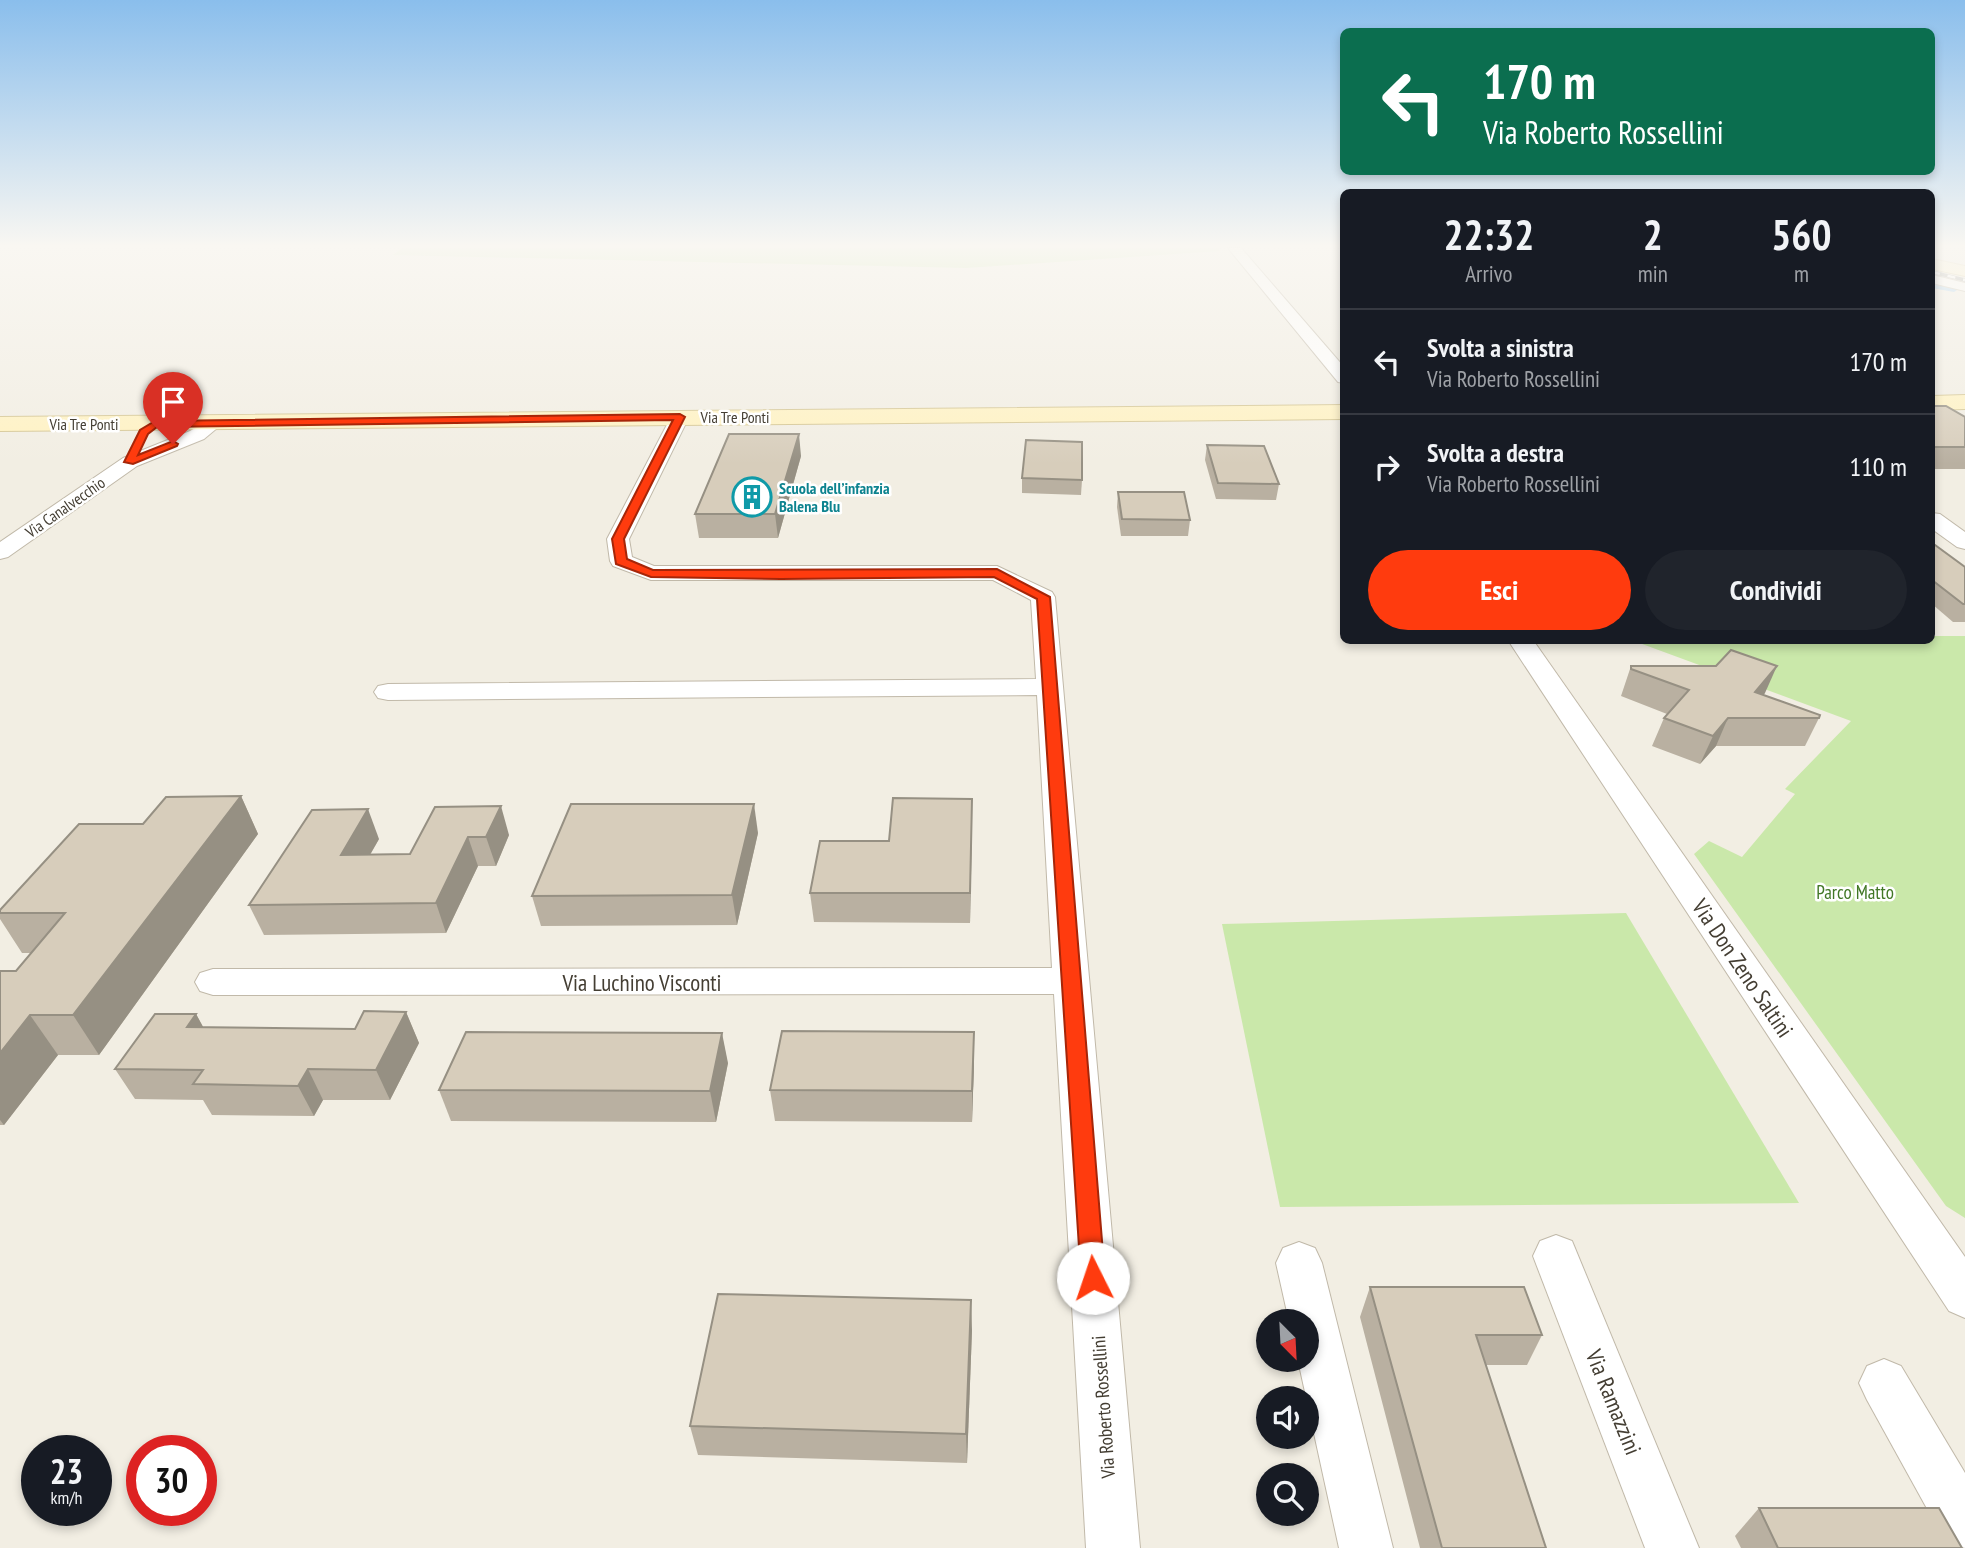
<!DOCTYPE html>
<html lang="it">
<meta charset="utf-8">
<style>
body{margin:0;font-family:"PT Sans Narrow",sans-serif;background:#20242c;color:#f1f3f6;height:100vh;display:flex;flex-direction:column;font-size:26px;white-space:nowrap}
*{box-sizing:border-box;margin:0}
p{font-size:23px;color:#9ea1a6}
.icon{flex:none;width:38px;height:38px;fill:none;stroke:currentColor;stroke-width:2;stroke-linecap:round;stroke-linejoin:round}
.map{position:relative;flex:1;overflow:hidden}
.side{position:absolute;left:1340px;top:189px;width:595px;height:455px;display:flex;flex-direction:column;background:#171b24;border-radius:10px;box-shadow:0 4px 10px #0003}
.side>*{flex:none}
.guide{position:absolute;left:1340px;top:28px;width:595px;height:147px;border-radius:10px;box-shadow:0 4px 10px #0003;background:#0b6e4f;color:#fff;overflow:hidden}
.needle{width:46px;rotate:156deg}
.controls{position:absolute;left:1256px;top:1309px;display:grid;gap:14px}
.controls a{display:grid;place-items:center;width:63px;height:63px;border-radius:50%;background:#171b24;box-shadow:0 4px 10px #0003;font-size:35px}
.speed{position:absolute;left:21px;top:1435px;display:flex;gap:14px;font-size:35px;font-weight:700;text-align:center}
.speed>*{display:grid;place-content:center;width:91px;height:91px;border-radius:50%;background:#171b24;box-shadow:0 4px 10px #0003;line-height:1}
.speed small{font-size:18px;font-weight:400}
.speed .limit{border:10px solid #d22;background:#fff;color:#111}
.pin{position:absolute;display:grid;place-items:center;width:60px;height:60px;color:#fff;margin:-72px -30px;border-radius:50% 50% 50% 0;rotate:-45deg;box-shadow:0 0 7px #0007}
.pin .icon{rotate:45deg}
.me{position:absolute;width:77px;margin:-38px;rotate:356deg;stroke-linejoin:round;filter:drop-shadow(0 0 5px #0008)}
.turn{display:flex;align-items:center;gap:24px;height:147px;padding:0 28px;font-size:32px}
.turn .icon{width:91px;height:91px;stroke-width:2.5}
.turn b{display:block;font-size:49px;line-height:60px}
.eta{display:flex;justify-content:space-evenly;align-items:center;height:119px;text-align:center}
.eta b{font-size:42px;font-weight:700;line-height:49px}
.cta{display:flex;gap:14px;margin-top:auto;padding:14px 28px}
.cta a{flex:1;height:80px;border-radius:42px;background:#ff3b0e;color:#fff;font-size:28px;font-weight:700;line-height:80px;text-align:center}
.cta a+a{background:#20242c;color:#f1f3f6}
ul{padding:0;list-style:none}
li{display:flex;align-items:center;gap:21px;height:105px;padding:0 28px;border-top:2px solid #363941}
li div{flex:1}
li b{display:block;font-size:26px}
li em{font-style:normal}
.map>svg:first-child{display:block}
</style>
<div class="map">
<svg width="1965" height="1548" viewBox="0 0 1965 1548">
<rect width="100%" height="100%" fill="#f2eee3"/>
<g fill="#cae8aa">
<polygon points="402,248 1218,248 1220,251 966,268 393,255"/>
<polygon points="1932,636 1965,636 1965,1218 1946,1206 1694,854 1709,841 1742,857 1795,794 1785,789 1851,721 1634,641 1932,640"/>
<polygon points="1626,913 1799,1203 1280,1207 1222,924"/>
</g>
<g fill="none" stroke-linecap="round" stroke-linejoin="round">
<polygon fill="#9dccf2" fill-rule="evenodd" points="1932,284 1954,288 1957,290 1954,292 1932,288"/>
<g stroke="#c1b9a9" stroke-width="2">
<g id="street">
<polygon points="1228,248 1241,248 1344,367 1344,383 1338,382"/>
<polygon points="1932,275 1965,283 1965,291 1932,283"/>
<polygon points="680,411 689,417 629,539 632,557 654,566 997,566 1052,592 1055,597 1140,1548 1086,1548 1054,994 213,995 200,991 195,982 200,973 213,969 1052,968 1037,695 388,700 378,698 374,692 378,686 388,684 1036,679 1031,600 993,580 651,580 613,566 610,561 607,539 671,417"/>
<polygon points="213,418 222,424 204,439 137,466 8,557 0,559 0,542 123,458 190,431"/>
<polygon points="1932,513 1940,514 1965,532 1965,549 1957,547 1932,529"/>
<polygon points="1508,640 1533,640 1965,1257 1965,1318 1949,1311"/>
<polygon points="1556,1235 1572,1241 1699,1548 1645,1548 1533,1256 1540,1241"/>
<polygon points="1299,1242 1315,1248 1322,1263 1393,1548 1339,1548 1298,1360 1307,1360 1307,1321 1289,1321 1276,1263 1283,1248"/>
<polygon points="1884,1359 1901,1366 1965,1473 1965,1548 1946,1543 1867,1400 1859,1383 1867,1366"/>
</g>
</g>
<g stroke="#d4c591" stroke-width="2">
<g id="secondary">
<polygon points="1932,259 1965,266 1965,276 1932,269"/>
<polygon points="1965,395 1965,409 1932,410 1932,396"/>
<polygon points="1344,405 1344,419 0,431 0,417"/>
</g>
</g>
<use href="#street" fill="#fff" fill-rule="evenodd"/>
<use href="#secondary" fill="#fff2c1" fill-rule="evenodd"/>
<g stroke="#949494" stroke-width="3.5">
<polyline id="rail" points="1932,272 1965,280"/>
</g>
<use href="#rail" stroke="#fff" stroke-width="2.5" stroke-dasharray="8" stroke-linecap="butt"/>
</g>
<g fill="#b9b0a1">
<polygon points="1932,406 1965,417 1965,469 1932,469"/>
<polygon points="1207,445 1279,484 1276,500 1216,499 1205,460"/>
<polygon points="801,456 778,538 699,538 695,514"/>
<polygon points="1022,478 1082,480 1081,495 1022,493"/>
<polygon points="1118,492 1190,520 1188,536 1121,536 1117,507"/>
<polygon points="1932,545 1965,567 1965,622 1953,622 1932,604"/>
<polygon points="1631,666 1765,693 1763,695 1819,718 1805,746 1716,746 1700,764 1652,746 1664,718 1667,714 1621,696"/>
<polygon points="241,796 258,834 99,1055 58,1055 4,1125 0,1125 0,971 16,971 32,953 22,953 0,919 0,910 143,824"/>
<polygon points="972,799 970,923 814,922 810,893 889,841"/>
<polygon points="435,807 509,835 496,866 478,866 446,933 264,935 249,905 379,839 370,855 410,854"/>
<polygon points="758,833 737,925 541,926 532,896"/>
<polygon points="406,1012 419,1043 390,1100 323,1100 314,1116 212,1115 203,1100 135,1099 115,1069 196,1014 203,1027 355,1029"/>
<polygon points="728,1063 716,1122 451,1121 439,1090"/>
<polygon points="974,1063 972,1122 775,1121 770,1090"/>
<polygon points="1370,1287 1542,1335 1527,1365 1485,1365 1546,1548 1420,1548 1360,1317"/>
<polygon points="972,1330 967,1463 698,1455 690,1426"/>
<polygon points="1759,1508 1962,1548 1741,1548 1735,1536"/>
</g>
<g fill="#969083">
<polygon points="799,434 801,456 778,538 775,514"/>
<polygon points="1777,666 1765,693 1743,719 1755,692"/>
<polygon points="1728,718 1716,746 1700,764 1713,736"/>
<polygon points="241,796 258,834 99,1055 73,1015"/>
<polygon points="972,799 972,828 970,923 970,893"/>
<polygon points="754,804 758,833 737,925 732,895"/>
<polygon points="501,806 509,835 496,866 486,837"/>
<polygon points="368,809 379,839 353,884 341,855"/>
<polygon points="468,837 478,866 446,933 436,903"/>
<polygon points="406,1012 419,1043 390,1100 376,1070"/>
<polygon points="196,1014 213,1045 187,1027"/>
<polygon points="30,1015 58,1055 4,1125 0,1120 0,1053"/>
<polygon points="974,1032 974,1063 972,1122 972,1091"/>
<polygon points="722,1033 728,1063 716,1122 710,1091"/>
<polygon points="308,1069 323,1100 314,1116 298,1086"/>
<polygon points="971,1300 972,1330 967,1463 966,1434"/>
</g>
<g fill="#d7cdbb" stroke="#969083" stroke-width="2">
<polygon points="1932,406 1946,406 1965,417 1965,447 1932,447"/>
<polygon points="729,434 799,434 775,514 695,514"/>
<polygon points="1026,440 1082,442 1082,480 1022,478"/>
<polygon points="1207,445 1264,446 1279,484 1218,483"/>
<polygon points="1118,492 1184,492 1190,520 1122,519"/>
<polygon points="1932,545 1935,545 1965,567 1965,604 1963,604 1932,580"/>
<polygon points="1731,650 1777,666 1755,692 1820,715 1819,718 1728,718 1713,736 1664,718 1689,690 1631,669 1631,666 1716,666"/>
<polygon points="241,796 73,1015 30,1015 0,1053 0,971 16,971 65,913 0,913 0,910 79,824 143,824 166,797"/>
<polygon points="893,798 972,799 970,893 810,893 820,841 889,841"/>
<polygon points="571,804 754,804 732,895 532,896"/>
<polygon points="501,806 486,837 468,837 436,903 249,905 312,810 368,809 341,855 410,854 435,807"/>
<polygon points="364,1011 406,1012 376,1070 308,1069 298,1086 193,1084 203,1070 115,1069 155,1014 196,1014 187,1027 355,1029"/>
<polygon points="782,1031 974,1032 972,1091 770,1090"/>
<polygon points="466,1032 722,1033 710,1091 439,1090"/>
<polygon points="1370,1287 1524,1287 1542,1335 1476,1335 1546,1548 1442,1548"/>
<polygon points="718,1294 971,1300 966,1434 690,1426"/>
<polygon points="1759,1508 1939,1508 1962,1548 1778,1548"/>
</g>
<linearGradient id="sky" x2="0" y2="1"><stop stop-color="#8abeec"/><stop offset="0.53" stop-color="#f9f7f2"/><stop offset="1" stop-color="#f9f7f2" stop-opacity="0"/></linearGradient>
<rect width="1965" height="464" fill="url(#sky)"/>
<polygon fill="#ff3b0e" stroke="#a62609" stroke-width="2" points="680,414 685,417 624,539 627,559 653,570 997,569 1050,597 1105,1278 1102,1286 1093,1289 1084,1286 1081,1278 1037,599 994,577 781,579 651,577 616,564 612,539 673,420 157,427 148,434 138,455 173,441 178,444 177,446 133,464 124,462 140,430 155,421"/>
<defs>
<g id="building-ring" transform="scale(2.0125)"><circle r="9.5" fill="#fff" stroke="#0f9aa8" stroke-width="1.5"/><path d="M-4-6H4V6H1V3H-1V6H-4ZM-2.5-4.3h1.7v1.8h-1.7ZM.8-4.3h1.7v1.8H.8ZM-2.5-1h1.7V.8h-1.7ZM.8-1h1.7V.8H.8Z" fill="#0f9aa8"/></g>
</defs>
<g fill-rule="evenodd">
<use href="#building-ring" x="752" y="497"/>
</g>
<g text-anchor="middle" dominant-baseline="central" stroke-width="5" stroke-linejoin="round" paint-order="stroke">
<g font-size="16" fill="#443e33" stroke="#fff">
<text x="735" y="417">Via Tre Ponti</text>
<text x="84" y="424">Via Tre Ponti</text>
<text transform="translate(65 507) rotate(-35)">Via Canalvecchio</text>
</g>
<g font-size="16" font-weight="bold" fill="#0d838f" stroke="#fff" text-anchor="start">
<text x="779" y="488">Scuola dell’infanzia<tspan x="779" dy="18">Balena Blu</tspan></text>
</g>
<g font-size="19" fill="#417725" stroke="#fff">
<text x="1855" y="892">Parco Matto</text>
</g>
<g font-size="19" fill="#443e33" stroke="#fff">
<text transform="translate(1103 1407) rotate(-94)">Via Roberto Rossellini</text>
</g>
<g font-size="23" fill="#443e33" stroke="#fff">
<text transform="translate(1743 968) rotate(56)">Via Don Zeno Saltini</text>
<text x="642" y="982">Via Luchino Visconti</text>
<text transform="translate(1614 1402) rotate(68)">Via Ramazzini</text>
</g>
</g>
</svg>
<div class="controls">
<a><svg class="needle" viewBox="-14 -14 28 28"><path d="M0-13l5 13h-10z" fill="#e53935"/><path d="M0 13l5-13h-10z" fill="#9ea1a6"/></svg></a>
<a><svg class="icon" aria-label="sound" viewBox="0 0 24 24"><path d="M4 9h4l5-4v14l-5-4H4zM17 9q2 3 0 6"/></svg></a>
<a><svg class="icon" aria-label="search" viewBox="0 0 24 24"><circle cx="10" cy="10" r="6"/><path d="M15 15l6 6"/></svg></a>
</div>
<div class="speed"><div>23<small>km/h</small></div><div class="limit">30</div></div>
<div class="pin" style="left:173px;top:444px;background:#d93025"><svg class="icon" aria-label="arrive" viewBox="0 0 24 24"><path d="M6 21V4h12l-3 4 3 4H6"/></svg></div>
<svg class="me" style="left:1093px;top:1278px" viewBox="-20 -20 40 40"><circle r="19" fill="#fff"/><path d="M0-13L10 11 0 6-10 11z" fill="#ff3b0e"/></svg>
<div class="guide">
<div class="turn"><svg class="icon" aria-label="left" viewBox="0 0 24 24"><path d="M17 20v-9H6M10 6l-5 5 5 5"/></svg><div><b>170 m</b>Via Roberto Rossellini</div></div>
</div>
<section class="side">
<div class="eta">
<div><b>22:32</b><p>Arrivo</p></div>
<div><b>2</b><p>min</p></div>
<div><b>560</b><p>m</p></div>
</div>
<ul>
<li><svg class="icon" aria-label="left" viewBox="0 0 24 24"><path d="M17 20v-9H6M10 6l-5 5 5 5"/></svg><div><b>Svolta a sinistra</b><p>Via Roberto Rossellini</p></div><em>170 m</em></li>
<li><svg class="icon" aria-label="right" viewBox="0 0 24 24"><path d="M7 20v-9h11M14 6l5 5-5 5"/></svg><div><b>Svolta a destra</b><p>Via Roberto Rossellini</p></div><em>110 m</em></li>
</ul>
<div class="cta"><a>Esci</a><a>Condividi</a></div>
</section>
</div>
